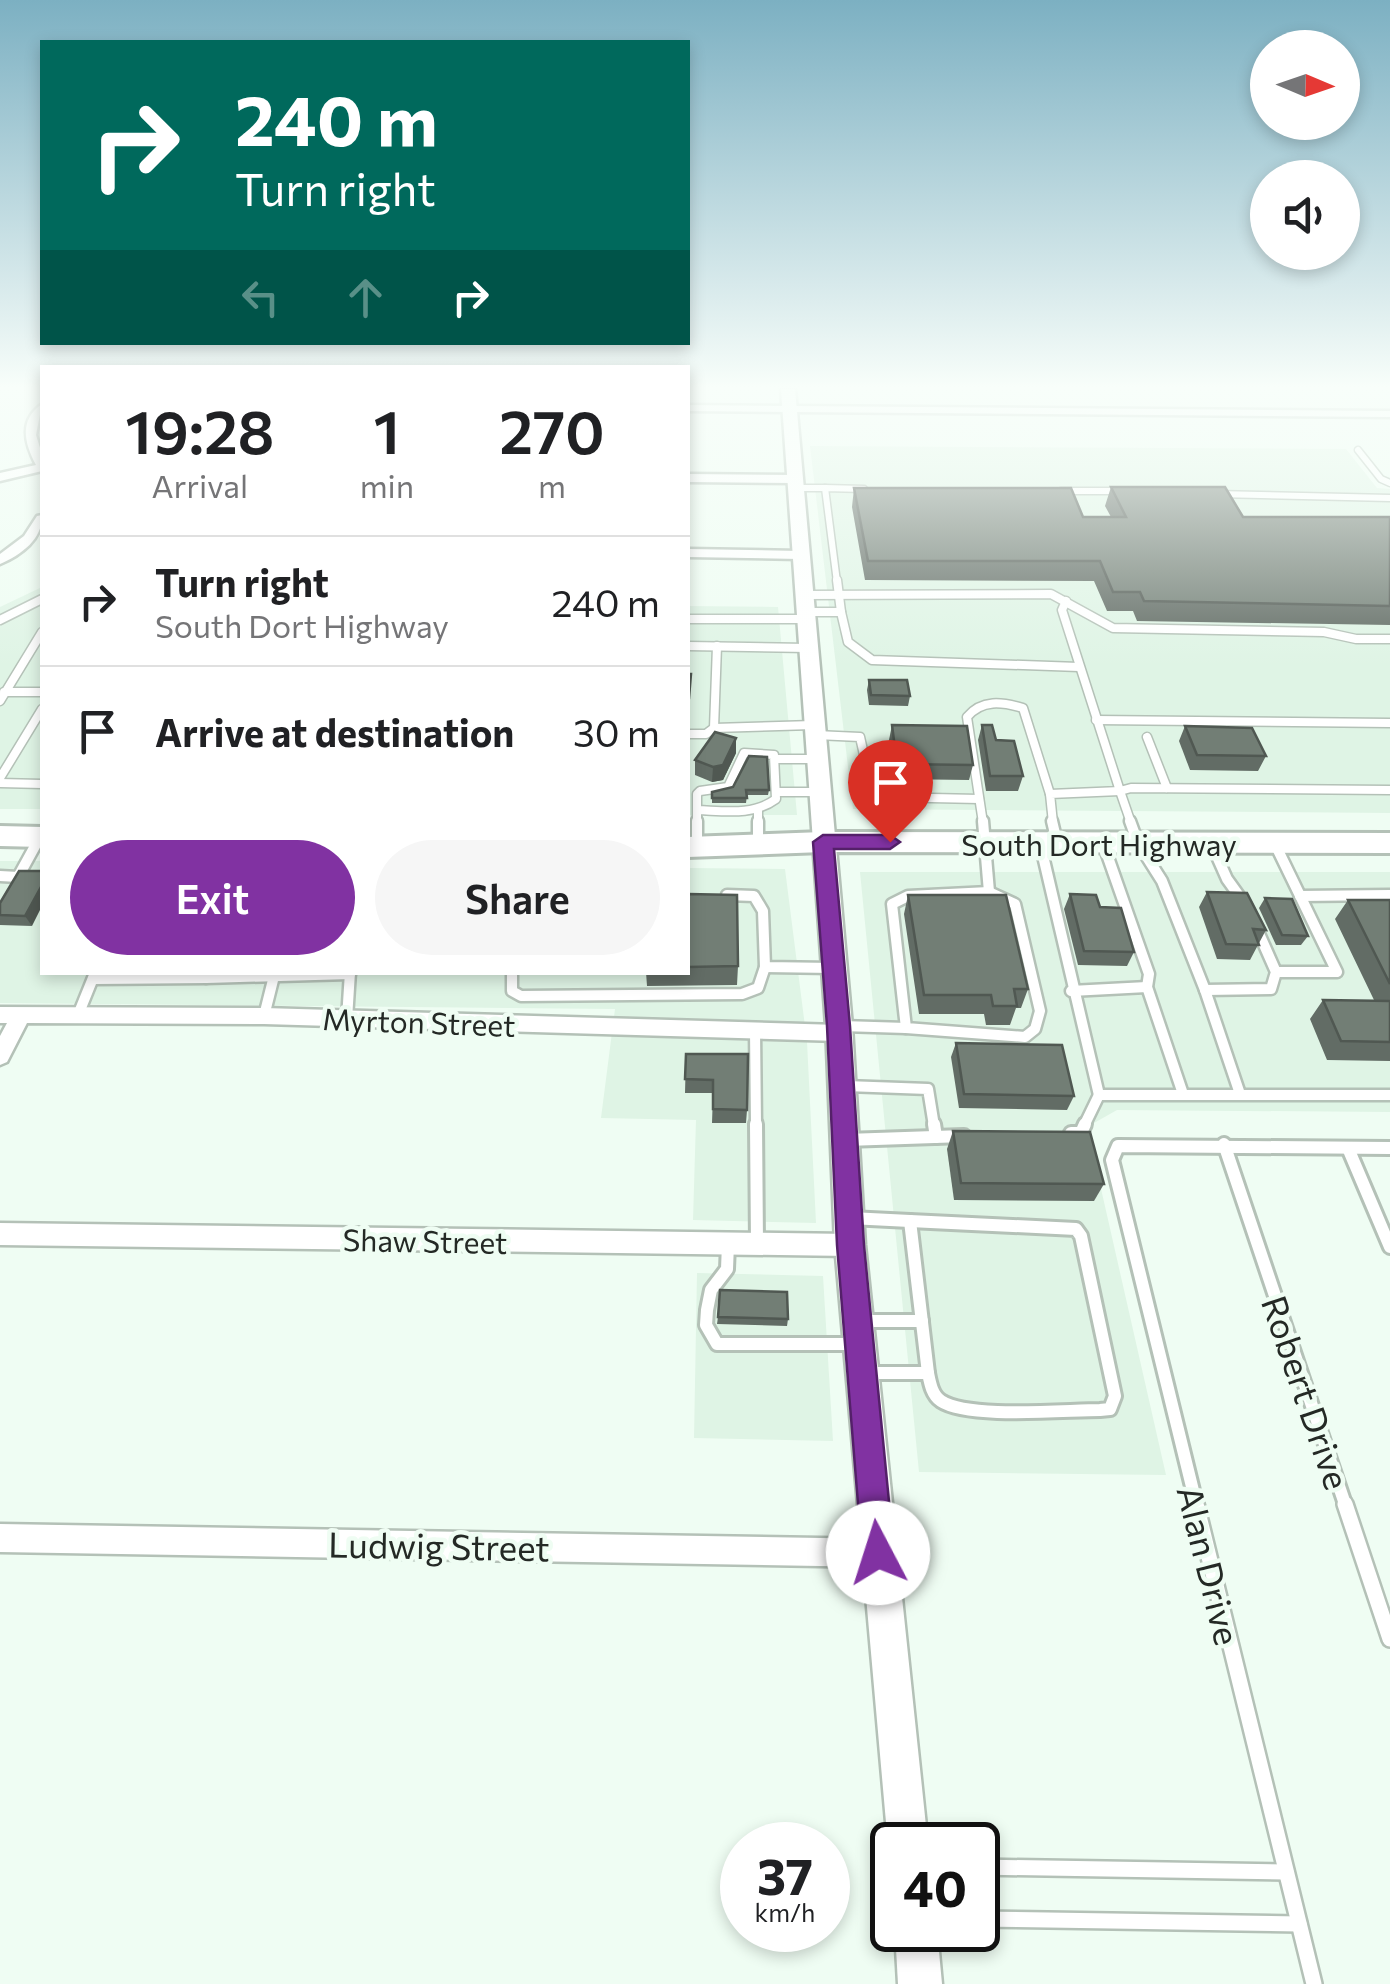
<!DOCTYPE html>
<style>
body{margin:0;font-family:Commissioner,sans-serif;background:#f6f6f6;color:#202124;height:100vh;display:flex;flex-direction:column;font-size:38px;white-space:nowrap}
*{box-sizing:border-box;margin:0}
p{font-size:32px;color:#757577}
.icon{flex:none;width:55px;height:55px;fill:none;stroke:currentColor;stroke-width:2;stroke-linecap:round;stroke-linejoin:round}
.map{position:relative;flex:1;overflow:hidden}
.details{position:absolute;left:40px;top:365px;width:650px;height:610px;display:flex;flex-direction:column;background:#fff;border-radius:0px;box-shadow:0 5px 15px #0003}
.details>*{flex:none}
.guide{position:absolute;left:40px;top:40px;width:650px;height:305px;border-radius:0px;box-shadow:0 5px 15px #0003;background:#00695c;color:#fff;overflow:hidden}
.needle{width:65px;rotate:92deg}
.fabs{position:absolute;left:1250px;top:30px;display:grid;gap:20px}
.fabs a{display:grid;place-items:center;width:110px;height:110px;border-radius:50%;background:#fff;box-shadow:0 5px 15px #0003;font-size:50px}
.speed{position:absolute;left:720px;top:1822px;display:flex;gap:20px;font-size:50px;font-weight:700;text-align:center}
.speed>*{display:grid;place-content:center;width:130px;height:130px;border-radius:50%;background:#fff;box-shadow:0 5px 15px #0003;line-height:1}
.speed small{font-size:25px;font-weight:400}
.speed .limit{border:5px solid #111;border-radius:15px;background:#fff;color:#111}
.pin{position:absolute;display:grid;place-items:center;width:85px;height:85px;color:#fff;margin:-102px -42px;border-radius:50% 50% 50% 0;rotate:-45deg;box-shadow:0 0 10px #0007}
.pin .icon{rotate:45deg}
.me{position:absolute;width:110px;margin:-55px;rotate:355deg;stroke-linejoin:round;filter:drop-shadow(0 0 8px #0008)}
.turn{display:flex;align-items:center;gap:35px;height:210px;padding:0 30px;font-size:45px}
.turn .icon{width:130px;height:130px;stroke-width:2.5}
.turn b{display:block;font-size:70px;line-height:85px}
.lanes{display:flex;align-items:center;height:95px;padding:0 30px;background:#0003;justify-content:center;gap:50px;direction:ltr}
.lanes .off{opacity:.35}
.eta{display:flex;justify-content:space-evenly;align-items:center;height:170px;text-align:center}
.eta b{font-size:60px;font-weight:600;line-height:70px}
.button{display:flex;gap:20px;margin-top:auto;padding:20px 30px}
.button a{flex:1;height:115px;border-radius:60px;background:#8132a2;color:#fff;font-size:40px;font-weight:600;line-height:115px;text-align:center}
.button a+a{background:#f6f6f6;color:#202124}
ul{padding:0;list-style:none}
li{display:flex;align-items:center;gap:30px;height:130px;padding:0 30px;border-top:2px solid #e0e0e0}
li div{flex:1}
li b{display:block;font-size:38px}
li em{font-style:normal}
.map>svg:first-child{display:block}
</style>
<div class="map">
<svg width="1390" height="1984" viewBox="0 0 1390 1984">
<rect width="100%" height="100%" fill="#effdf3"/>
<g fill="#dff4e5">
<polygon points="810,446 1346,449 1377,488 1390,489 1390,813 853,809"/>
<polygon points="42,587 42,809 0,809 0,607"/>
<polygon points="688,606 778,607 797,815 688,815"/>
<polygon points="0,861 42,861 42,972 688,972 688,868 785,869 807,1042 816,1223 693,1220 696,1120 601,1118 615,1009 0,1003"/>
<polygon points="860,872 1390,872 1390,1112 1117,1110 1087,1127 1166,1475 919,1472"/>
<polygon points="697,1273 823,1276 833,1441 694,1438"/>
</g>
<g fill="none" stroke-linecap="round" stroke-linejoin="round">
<g stroke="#b4c1b7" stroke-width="9">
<g id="service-far4">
<polyline points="1358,450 1381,479 1390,483"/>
<polyline points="796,488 825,488"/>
<polyline points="1061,491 1119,491"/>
<polyline points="1216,494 1390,498"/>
<polyline points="837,582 825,488 864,489"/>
</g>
</g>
<g stroke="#b4c1b7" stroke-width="11">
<g id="service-far3">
<polyline points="804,595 1051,594 1113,628 1324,632 1356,639 1390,639"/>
<polyline points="806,612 841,612 837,580"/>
<polyline points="841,612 848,642 872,660 1079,667"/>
<polyline points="688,619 806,619"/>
<polyline points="0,620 42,599"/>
<polyline points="688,646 808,648"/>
<polyline points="4,692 42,692"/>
<polyline points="0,701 42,632"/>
<polyline points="1096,720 1390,723"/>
<polyline points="714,728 813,725"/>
<polyline points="688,734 706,734 714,728 717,646"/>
<polyline points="816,735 860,737 871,786 874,793 884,797 979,799"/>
<polyline points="1147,737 1167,788"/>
<polyline points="775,759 816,759"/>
<polyline points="0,778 42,709"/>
<polyline points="0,783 42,784"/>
<polyline points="776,792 819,792"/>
<polyline points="758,811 758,823"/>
<path d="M697 823V794L700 791 728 787 744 753 774 755 776 799C753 816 725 811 698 810"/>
<path d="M983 823 967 717C982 699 1002 702 1023 708L1050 794"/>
<polyline points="1053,823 1050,794 1120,791 1062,610 1066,601"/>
<polyline points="1131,823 1120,791 1131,788 1390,790"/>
</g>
</g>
<g stroke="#b4c1b7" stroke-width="15">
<g id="service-far2">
<polyline points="697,821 697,847"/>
<polyline points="758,821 758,845"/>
<polyline points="983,821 989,892"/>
<polyline points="1052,821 1057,842"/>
<polyline points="1130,821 1138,843 1162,881 1205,990 1271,989 1276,972 1257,929"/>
<polyline points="1040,843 1099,1095"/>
<polyline points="1103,843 1149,974 1147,987 1183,1094"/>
<polyline points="1211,843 1227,879 1245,904"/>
<polyline points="1275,844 1337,972 1276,972"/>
<polyline points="0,876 18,877 40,837"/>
<polygon points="989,892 1015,904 1040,1011 1035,1029 1025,1037 906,1028 892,904 908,896"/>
<polyline points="727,895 754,896 763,911 765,967 833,968"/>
<polyline points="1300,896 1390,895"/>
<polyline points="208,972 206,978 350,974"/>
<polyline points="512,972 512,991 521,996 742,994 758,988 765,967"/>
<polyline points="93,979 206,978"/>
<polyline points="1205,990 1240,1094"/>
<polyline points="1071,991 1147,987"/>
<polyline points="78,1015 95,973"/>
<polyline points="264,1016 274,976"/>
<polyline points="347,1019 350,972"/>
<polyline points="842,1026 906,1028"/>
<polyline points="755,1030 756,1126"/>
<polyline points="846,1086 928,1089 934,1126"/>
<polyline points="1084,1126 1099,1095 1390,1095"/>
</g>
</g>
<g stroke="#b4c1b7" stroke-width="18">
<g id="service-far1">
<polyline points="756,1124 757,1244"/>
<polyline points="934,1124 936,1137"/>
<polyline points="1071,1133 1081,1133 1085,1124"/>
<polyline points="846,1140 964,1136"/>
<polyline points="1224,1144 1346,1507"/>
<polyline points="1348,1148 1390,1247"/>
<polyline points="850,1218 910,1221 928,1373 869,1373"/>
<path d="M910 1221 1076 1229 1081 1236 1115 1396 1110 1409 1100 1410C1065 1410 968 1419 941 1401 932 1395 930 1383 928 1373"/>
<polyline points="728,1244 727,1269 711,1290 707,1310 706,1325 717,1344 856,1344"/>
<polyline points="863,1321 922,1321"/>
<polyline points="1197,1507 1112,1160 1118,1146 1390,1148"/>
</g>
</g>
<g stroke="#b4c1b7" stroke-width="20">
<g id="service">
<polyline points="1196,1504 1314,1984"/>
<polyline points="1345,1504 1390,1639"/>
<polyline points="978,1867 1286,1872"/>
<polyline points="978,1919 1299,1924"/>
</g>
</g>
<g stroke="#b4c1b7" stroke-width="5">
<g id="minor">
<path d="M42 404 36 435 42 454V471L0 481V473L36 465C24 442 19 420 42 404Z"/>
<polygon points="688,405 1390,411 1390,417 688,411"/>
<polygon points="688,474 796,475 802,479 796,483 688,482"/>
<path d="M42 515C43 539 21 555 0 564V554L24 536 37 516Z"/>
<polygon points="688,549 800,551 807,555 800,559 688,557"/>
<polygon points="0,1007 264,1008 839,1025 846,1027 849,1033 846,1039 839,1041 264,1024 27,1023 7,1062 0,1065 0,1036 7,1023 0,1023"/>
<polygon points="0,1223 850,1234 858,1237 862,1245 858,1253 850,1256 0,1245"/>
<polygon points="0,1524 878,1539 888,1543 892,1553 888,1563 878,1567 0,1552"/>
</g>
</g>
<g stroke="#b4c1b7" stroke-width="5">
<g id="tertiary">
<polygon points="781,389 795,389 852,1026 865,1245 928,1845 892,1845 892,1857 888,1845 835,1245 826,1026"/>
<polygon points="895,1930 937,1930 942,1984 898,1984"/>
</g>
</g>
<g stroke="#b4c1b7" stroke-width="6">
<g id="primary">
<polygon points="0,826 42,827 42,847 0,846"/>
<polygon points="823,832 1390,833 1390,853 823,852 688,857 688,837"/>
</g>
</g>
<use href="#service-far4" stroke="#fff" stroke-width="6"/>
<use href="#service-far3" stroke="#fff" stroke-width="8"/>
<use href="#service-far2" stroke="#fff" stroke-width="10"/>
<use href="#service-far1" stroke="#fff" stroke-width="12"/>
<use href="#service" stroke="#fff" stroke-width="15"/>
<use href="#minor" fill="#fff" fill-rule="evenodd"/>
<use href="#tertiary" fill="#fff" fill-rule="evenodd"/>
<use href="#primary" fill="#fff" fill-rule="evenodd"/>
</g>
<g fill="#626c65">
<polygon points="1111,487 1243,517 1390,517 1390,625 1137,621 1133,611 1107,611 1094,581 865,580 852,507 854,488 1083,517 1111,517 1105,506"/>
<polygon points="869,680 910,696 908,706 869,705 867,690"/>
<polygon points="892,725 973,765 969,780 894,779 889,740"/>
<polygon points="982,725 996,740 1023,776 1018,791 986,791 978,740"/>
<polygon points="1185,726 1266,756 1258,771 1190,770 1179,741"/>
<polygon points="736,738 736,753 723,780 712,782 695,775 695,760"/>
<polygon points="769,790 768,795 747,795 746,803 712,803 712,792"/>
<polygon points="19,871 32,926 0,925 0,903"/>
<polygon points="1207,892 1266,930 1250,960 1217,959 1199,907"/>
<polygon points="688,894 738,966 737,985 647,986 646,972 688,972"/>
<polygon points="1070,894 1100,907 1134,952 1127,966 1078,965 1064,909"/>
<polygon points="908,895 1028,989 1021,1008 1016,1008 1010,1025 986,1025 984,1014 919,1014 904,914"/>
<polygon points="1265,898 1308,936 1301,945 1276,945 1259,908"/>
<polygon points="1348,900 1390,900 1390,1061 1327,1060 1310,1019 1323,1000 1374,1000 1335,919"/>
<polygon points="956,1043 1074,1096 1067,1110 959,1108 951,1057"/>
<polygon points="686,1054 747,1110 746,1123 712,1123 713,1093 685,1093"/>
<polygon points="953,1131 1104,1184 1094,1201 954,1200 947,1149"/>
<polygon points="718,1317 788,1319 787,1326 717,1324"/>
</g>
<g fill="#505852">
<polygon points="736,738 736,753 723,780 712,782 713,767"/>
<polygon points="42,885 42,906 32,926 25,916"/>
</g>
<g fill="#727e75" stroke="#505852" stroke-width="2.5">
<polygon points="1111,487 1225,487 1243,517 1390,517 1390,606 1144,601 1140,592 1113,592 1100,561 868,561 854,488 1071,488 1083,517 1126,517"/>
<polygon points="688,674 691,674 689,698 688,698"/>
<polygon points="869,680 907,680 910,696 871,695"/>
<polygon points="892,725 967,726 973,765 897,764"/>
<polygon points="982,725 992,725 996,740 1014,741 1023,776 990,776"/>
<polygon points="1185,726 1252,728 1266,756 1197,755"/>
<polygon points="715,732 736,738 723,765 713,767 695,760"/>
<polygon points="749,756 767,757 769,790 746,790 747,798 712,798 712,792 733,787"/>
<polygon points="19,871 42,871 42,885 25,916 0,915 0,903"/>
<polygon points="1207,892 1247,893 1266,930 1253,929 1259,945 1226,944"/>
<polygon points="688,894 737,895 738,966 688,967"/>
<polygon points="1070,894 1096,895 1100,907 1121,908 1134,952 1084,951"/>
<polygon points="908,895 1006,895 1028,989 1014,989 1017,1006 993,1006 991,995 924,995"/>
<polygon points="1265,898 1292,899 1308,936 1282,935"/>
<polygon points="1348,900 1390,900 1390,984"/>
<polygon points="1323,1000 1390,1001 1390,1042 1341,1041"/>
<polygon points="956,1043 1062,1045 1074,1096 964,1094"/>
<polygon points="686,1054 748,1054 747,1110 713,1109 713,1080 685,1079"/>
<polygon points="953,1131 1090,1132 1104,1184 961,1183"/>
<polygon points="720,1290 787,1292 788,1319 718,1317"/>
</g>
<linearGradient id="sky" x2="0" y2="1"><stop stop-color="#7cb0c2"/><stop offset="0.58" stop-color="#f8fefa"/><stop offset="1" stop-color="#f8fefa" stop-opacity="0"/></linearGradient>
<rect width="1390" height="667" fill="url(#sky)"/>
<polygon fill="#8132a2" stroke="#542069" stroke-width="2.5" points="823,835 890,835 900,842 890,849 834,849 850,1026 864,1245 894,1553 889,1564 878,1569 867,1564 862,1553 837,1245 827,1026 813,842"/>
<g text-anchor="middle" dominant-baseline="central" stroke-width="9" stroke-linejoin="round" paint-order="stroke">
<g font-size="30" fill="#242925" stroke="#effdf3">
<text x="1099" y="843">South Dort Highway</text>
<text transform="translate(419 1021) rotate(2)">Myrton Street</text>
<text transform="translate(425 1240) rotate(1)">Shaw Street</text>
</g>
<g font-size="35" fill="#242925" stroke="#effdf3">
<text transform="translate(1307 1392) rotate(71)">Robert Drive</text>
<text transform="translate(439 1545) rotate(1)">Ludwig Street</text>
<text transform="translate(1210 1565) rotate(76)">Alan Drive</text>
</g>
</g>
</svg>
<div class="fabs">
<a><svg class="needle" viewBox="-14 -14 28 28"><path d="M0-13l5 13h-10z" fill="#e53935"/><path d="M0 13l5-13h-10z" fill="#757577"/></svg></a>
<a><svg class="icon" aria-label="sound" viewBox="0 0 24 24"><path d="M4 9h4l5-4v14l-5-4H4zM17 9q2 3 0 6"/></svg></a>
</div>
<div class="speed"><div>37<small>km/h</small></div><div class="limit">40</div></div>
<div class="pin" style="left:890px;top:842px;background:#d93025"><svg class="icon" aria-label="arrive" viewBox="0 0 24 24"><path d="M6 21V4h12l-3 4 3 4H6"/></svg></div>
<svg class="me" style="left:878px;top:1553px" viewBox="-20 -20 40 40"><circle r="19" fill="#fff"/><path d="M0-13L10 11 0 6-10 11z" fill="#8132a2"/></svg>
<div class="guide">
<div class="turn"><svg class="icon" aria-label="right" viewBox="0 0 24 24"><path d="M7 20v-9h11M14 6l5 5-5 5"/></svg><div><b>240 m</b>Turn right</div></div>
<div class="lanes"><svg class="icon off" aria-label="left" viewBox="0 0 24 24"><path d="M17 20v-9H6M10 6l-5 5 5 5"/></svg><svg class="icon off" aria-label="ahead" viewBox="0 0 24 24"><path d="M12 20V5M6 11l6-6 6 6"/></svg><svg class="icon" aria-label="right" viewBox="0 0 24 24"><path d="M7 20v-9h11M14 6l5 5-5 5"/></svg></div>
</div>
<section class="details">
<div class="eta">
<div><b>19:28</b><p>Arrival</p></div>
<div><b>1</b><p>min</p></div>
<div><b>270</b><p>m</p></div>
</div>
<ul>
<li><svg class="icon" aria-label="right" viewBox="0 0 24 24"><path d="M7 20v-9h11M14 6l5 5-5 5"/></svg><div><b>Turn right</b><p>South Dort Highway</p></div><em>240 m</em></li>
<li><svg class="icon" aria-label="arrive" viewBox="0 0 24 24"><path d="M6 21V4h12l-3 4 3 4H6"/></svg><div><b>Arrive at destination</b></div><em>30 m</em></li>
</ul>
<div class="button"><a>Exit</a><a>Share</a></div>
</section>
</div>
